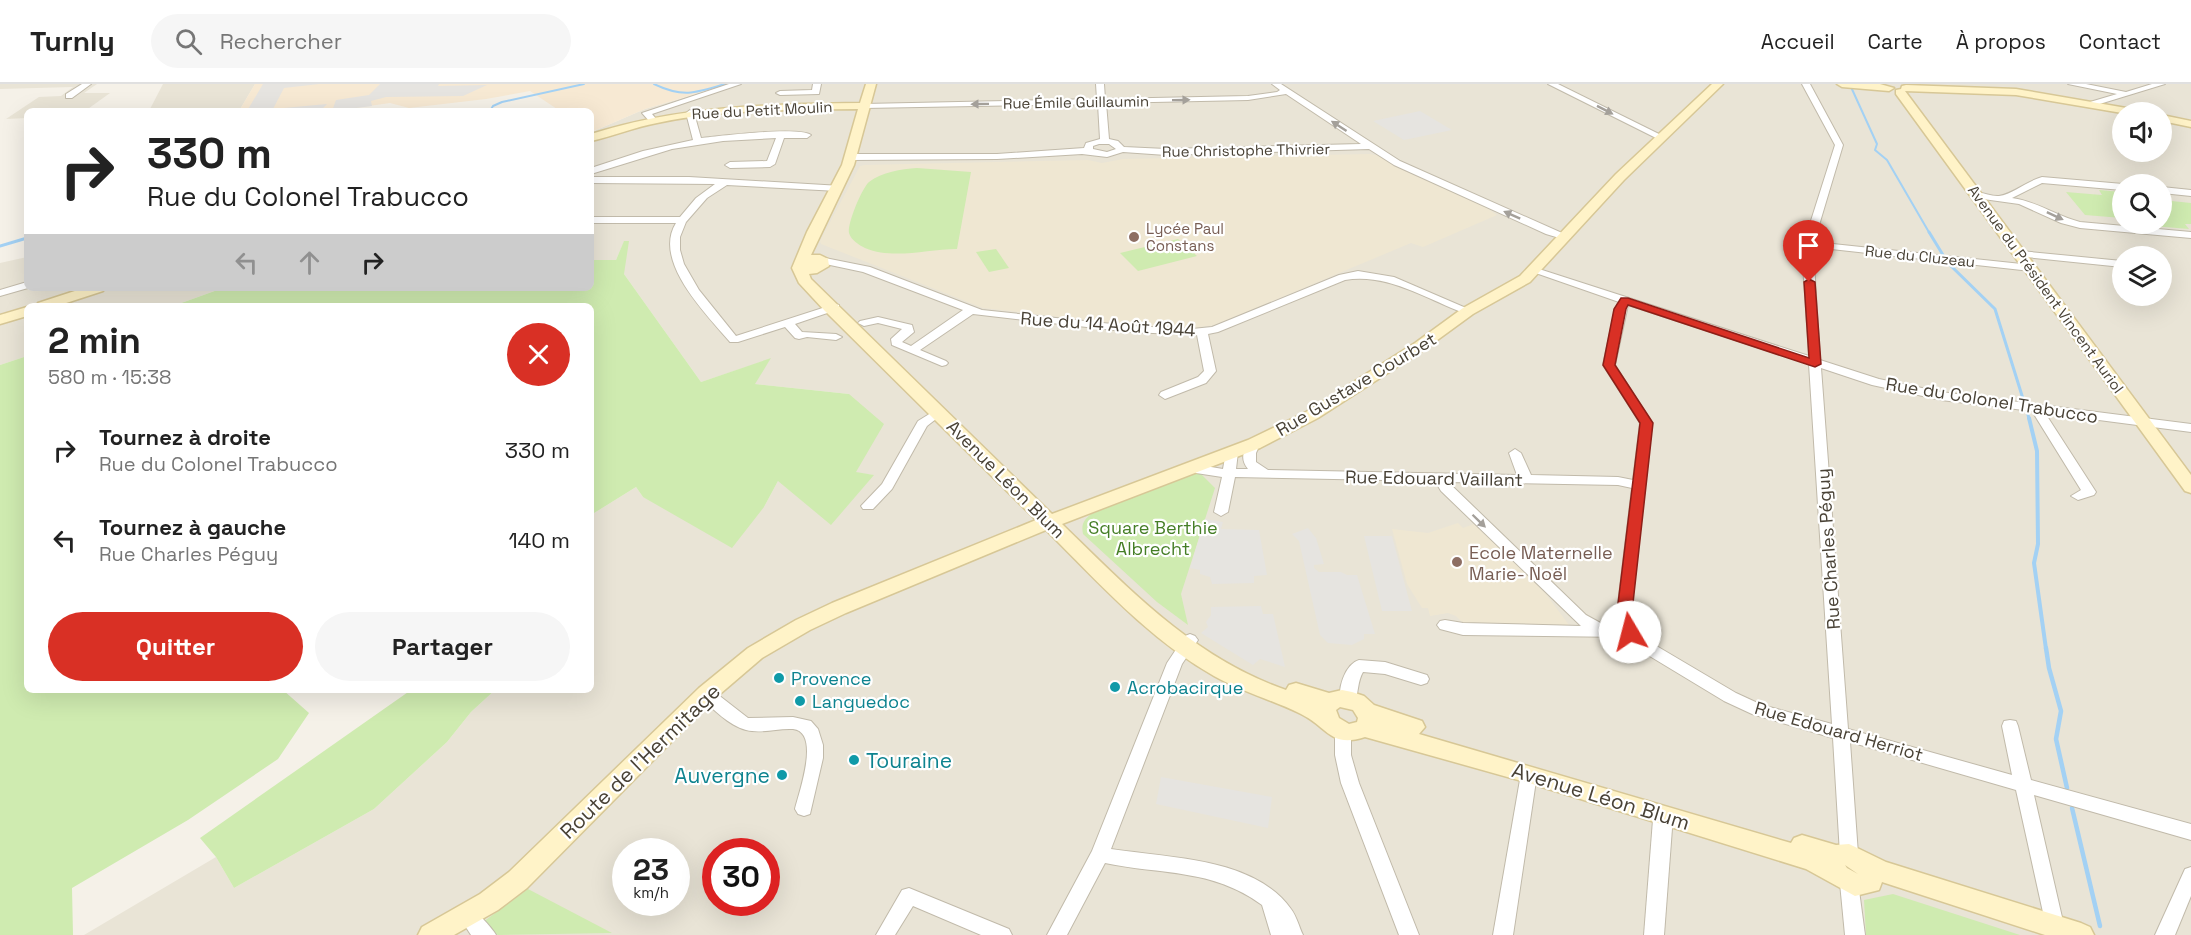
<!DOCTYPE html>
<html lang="fr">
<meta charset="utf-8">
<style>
body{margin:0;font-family:"Space Grotesk",sans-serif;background:#f6f6f6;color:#222;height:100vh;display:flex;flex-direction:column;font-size:22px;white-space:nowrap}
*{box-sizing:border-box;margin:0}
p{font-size:20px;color:#767676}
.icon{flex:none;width:33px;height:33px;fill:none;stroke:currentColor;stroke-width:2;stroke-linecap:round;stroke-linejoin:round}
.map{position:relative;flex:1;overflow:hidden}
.drawer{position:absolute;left:24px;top:219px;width:570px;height:390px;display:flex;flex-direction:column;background:#fff;border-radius:9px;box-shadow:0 6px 24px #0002}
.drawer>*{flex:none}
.guide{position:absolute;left:24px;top:24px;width:570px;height:183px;border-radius:9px;box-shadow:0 6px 24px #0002;background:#fff;color:#222;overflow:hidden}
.buttons{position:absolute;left:2112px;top:18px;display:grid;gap:12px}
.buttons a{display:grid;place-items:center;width:60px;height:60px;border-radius:50%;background:#fff;box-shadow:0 6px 24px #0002;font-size:30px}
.speed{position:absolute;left:612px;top:754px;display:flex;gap:12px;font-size:30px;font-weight:700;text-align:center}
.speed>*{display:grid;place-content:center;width:78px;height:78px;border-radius:50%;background:#fff;box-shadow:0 6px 24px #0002;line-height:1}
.speed small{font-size:15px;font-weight:400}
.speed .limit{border:9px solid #d22;background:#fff;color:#111}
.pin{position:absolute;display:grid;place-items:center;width:51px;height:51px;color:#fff;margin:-62px -26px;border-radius:50% 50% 50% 0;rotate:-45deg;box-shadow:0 0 6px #0007}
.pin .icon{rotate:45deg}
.me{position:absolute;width:66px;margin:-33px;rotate:352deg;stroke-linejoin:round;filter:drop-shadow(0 0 4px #0008)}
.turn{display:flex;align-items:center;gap:21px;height:126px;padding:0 24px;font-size:27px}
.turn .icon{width:78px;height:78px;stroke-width:2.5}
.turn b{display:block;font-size:42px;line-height:51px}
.lanes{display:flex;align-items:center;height:57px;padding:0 24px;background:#0003;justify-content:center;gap:30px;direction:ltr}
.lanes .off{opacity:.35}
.round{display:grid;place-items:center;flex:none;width:63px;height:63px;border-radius:32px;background:#f6f6f6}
.headline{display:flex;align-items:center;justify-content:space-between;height:102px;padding:0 24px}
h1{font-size:36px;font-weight:700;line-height:45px}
.action{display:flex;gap:12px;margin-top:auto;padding:12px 24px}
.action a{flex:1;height:69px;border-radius:36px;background:#d93025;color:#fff;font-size:24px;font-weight:700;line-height:69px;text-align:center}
.action a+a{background:#f6f6f6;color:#222}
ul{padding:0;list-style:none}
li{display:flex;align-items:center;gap:18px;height:90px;padding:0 24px}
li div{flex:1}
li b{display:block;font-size:22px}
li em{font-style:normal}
header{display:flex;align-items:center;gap:36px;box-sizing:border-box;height:84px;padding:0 30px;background:#fff;border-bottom:2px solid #e0e0e0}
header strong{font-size:28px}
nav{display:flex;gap:33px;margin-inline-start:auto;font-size:21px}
.search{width:420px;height:54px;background:#f6f6f6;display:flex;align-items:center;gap:15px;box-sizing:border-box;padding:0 21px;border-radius:33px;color:#767676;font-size:22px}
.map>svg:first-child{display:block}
</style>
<header>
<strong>Turnly</strong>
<div class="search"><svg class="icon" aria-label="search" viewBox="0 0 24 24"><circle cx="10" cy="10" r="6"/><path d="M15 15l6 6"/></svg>Rechercher</div>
<nav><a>Accueil</a><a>Carte</a><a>À propos</a><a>Contact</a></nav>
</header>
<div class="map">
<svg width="2191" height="851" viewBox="0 0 2191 851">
<rect width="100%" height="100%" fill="#f5f1e8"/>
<g fill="#e9e4d6" fill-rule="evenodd">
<polygon points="0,0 97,0 84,9 110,9 85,27 27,27 27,34 6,35 39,13 61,12 73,3 0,5"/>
<polygon points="163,0 255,0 239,27 149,27"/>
<path d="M730 0H2191V851H84L216 773 234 804 374 725 447 658 471 628 495 606H591V431L636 403 643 413 764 423 778 397 873 391 856 389 849 310 754 300 770 275 701 298 624 190V158L616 176H591V45L594 47 645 25ZM2122 28H2162V68H2122ZM2122 100H2162V140H2122ZM2122 172H2162V212H2122ZM626 768H676V819H626ZM716 768H766V819H716Z"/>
<polygon points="27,173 27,204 223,204 173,222 27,222 27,272 0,281 0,179"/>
</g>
<polygon fill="#f7e9d3" points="255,0 730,0 645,25 594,47 591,45 591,27 560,27 530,7 486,15 409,24 390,19 334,27 239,27"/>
<g fill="#efe7d2">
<polygon points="1369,70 1381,72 1395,82 1484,122 1497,131 1423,163 1411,159 1215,241 1192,244 1137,242 983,224 821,160 820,157 860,82 865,81 1088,76 1102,79 1123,75"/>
<polygon points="1458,439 1463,444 1474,440 1545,509 1569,541 1464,540 1456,532 1448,529 1430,532 1428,524 1422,524 1407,500 1392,445 1428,449"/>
</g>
<g fill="#cfebb0">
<path d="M917 84 971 88 957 165C927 165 894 176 865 164 859 161 851 156 849 149 847 140 862 104 869 98 882 88 901 85 917 84Z"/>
<polygon points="2099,106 2122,108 2122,134 2085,131 2066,108 2102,111"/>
<polygon points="2162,116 2191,119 2191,140 2185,140 2189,145 2129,140 2162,140"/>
<polygon points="1178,155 1197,172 1138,187 1120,169"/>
<polygon points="624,157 629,157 624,190 701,298 771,274 755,300 849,310 884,340 856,388 874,391 831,441 778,397 764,423 732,464 643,413 636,403 591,431 591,222 173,222 223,204 591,204 591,176 616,176"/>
<polygon points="996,165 1009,184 989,188 976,168"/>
<polygon points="27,272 27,606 283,606 309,629 278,675 188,736 72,804 73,851 0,851 0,281"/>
<path d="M1190 390H1201L1215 404 1181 510 1188 541 1157 518 1083 450C1081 440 1084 436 1091 430Z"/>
<polygon points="411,606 495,606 471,628 447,658 374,725 234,804 216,773 200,754"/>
<polygon points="528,805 612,849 498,851 483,844 483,838"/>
<polygon points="1893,810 2020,851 1866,851 1864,816"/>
</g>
<g fill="#e6e4e0">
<polygon points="263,0 319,0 284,4 273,25 327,20 322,25 312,27 247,27"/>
<polygon points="380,0 439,0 438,2 487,1 463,12 386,13 371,17 372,22 332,27 336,16 369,11"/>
<polygon points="1420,27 1452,46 1404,56 1373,37"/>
<polygon points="1205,435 1223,438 1221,445 1259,446 1267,491 1254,492 1254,499 1212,500 1210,493 1200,490 1200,486 1190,484"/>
<polygon points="1308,444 1316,454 1324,480 1314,481 1314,484 1319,488 1341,488 1347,491 1357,491 1375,550 1364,550 1364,555 1352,561 1328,559 1320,551 1299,457 1292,450"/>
<polygon points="1364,452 1392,452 1412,527 1382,527"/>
<polygon points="1261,522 1263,530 1273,530 1285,583 1260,575 1253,581 1201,549 1208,543 1206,538 1211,531 1211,523"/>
<polygon points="1161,693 1272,713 1268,744 1156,720"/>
</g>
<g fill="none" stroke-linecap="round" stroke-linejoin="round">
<g stroke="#a3d1f4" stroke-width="2">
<path d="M654 0C683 14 696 9 725 0"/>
<polyline points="1851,3 1877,60 1875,66 1887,76 1930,150"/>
<polyline points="490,27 493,22 502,18 584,0"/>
</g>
<g stroke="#a3d1f4" stroke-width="3">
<polyline points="1929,148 1943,171"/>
<polyline points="0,162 27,154"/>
<polyline points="1949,180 1995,225 2024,318"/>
<polyline points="2027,327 2029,335"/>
</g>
<polyline stroke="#a3d1f4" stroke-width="4" points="2029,334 2037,367 2038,460 2034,479 2046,565"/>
<g stroke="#a3d1f4" stroke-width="4.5">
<polyline points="2046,564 2049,584 2061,627 2056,655 2067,704"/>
<polyline points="2072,724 2100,842"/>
</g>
<g stroke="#c1baaa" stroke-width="2">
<g id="street">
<polygon points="82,0 91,0 72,14 66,14 66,10"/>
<polygon points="729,0 741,0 652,30 657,36 656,38 650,38 642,29"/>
<polygon points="813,0 821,0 819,10 780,11 776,9 780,7 812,6"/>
<path d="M1096 0H1104L1105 15 1248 12 1277 8 1280 6 1272 0H1281L1400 77 1571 153 1566 156 1546 150 1394 81 1369 65 1166 71 1123 68 1107 73 1082 70 997 75 851 76 847 73 851 70H997L1084 64 1086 59 1100 55 1098 20 864 24 860 22 864 20 1097 15ZM1286 10 1361 60 1166 65 1124 63 1118 57 1109 55 1106 19 1248 16ZM1099 60H1109L1116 65 1107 68 1093 65V62Z"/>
<polygon points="1548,0 1558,0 1665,53 1658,55"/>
<path d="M1802 0H1810L1843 61 1814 158 2031 181 2036 184 2031 187 1813 163 1820 276 1879 295 1941 308 2191 340V348L2045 329 2096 408 2094 411 2078 416 2071 412 2081 406 2032 327 1941 316 1872 301 1821 284 1848 645 2012 691 2002 642 2004 637 2010 636 2016 637 2018 642 2031 696 2191 740V756L2034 711 2064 842 2062 848 2055 851 2048 848 2046 842 2016 706 1850 658 1858 770 1855 776 1849 778 1843 776 1840 770 1833 654 1752 630 1724 617 1633 562 1626 553 1463 551 1440 545 1437 541 1440 537 1445 536 1463 539 1581 542 1441 407 1435 397 1235 393 1228 428 1221 432 1214 428 1222 393 1196 389 1188 381 1194 377 1205 382 1223 385 1226 368 1232 364 1238 368 1236 385H1248C1240 375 1243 368 1250 357L1254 356 1260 360 1256 369V378L1268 386 1517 391 1509 369 1515 365 1521 369 1531 391 1618 393 1633 396 1640 339 1603 281 1615 225 1619 218 1530 187 1535 184 1539 185 1809 272 1802 165 1835 61ZM1628 221 1809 280 1832 640 1762 621 1736 609 1643 554 1637 546 1631 528 1652 339 1615 281ZM1448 398 1618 401 1632 404 1617 528 1621 542H1606L1586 531Z"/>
<polygon points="2068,0 2086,0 2126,8 2152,0 2165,0 2093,22 2090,22 2090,18 2117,10"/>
<path d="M690 26 694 29 701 54C720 52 798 42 811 51L807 54H784L775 80 770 83 730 84 725 81 730 78 767 77 776 54 723 57 672 65 591 90V84L643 67 693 56 686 29Z"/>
<path d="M591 93H689L841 102V106L838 107 727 101 707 114 686 138 680 153V166L684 180 699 206 736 252 835 220 839 221V225L795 240 802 248 836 250 842 253 836 256 807 253 799 255 795 254 785 243 738 258H730C707 231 652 177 676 139H591V133H680L696 114 715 100 591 99Z"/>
<path d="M2042 93 2123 100 2122 106 2042 99 2012 114C2036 117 2056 132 2080 138L2191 148V154L2080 144 2061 139 2019 120 1976 114 1971 111C1980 105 1989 113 1999 112 2013 110 2027 97 2042 93Z"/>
<polygon points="2162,103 2191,106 2191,112 2162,109"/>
<polygon points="2020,167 2122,177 2122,183 2016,172 2016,168"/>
<path d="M820 173 870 183 982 226 1131 242 1192 245 1212 243 1339 191 1358 187 1394 193 1473 227 1472 229H1464C1426 215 1388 189 1345 196L1218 248 1208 250 1216 287 1206 299 1165 315 1159 311 1161 308 1198 293 1204 287 1197 251 1131 248 973 230 920 266 946 277 948 279 946 281 942 282 892 261 891 255 902 245 878 239 864 242 858 239 860 237 878 233 912 241 914 248 902 258 911 262 963 226 863 188 816 178 815 176Z"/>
<polygon points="27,198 28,204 0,212 0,206"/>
<polygon points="939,324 945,328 927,342 892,405 873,425 863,425 861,422 882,400 918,337"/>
<path d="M1190 550 1195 552 1198 556 1182 580 1111 765C1168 774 1254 773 1291 825 1297 833 1299 843 1303 851H1271L1262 821C1212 784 1161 791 1105 779L1067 851H1047L1092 767 1167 579 1185 552Z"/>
<path d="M1359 576 1385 578 1427 591 1429 595 1427 599 1421 601 1385 590 1363 588C1357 598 1359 609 1354 619L1348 621 1342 619C1336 607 1345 580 1359 576Z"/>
<path d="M706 604 712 606 748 634 793 633 811 637 818 645 823 661V674L810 730 804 732 798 730 795 725C799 708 821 648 793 645 777 644 762 650 746 646 728 641 715 626 700 614L698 610 700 606Z"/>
<polygon points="1343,641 1349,643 1351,648 1351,671 1359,699 1419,851 1399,851 1341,699 1335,671 1335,648 1337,643"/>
<polygon points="1529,683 1535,685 1537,690 1513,851 1493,851 1521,690 1523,685"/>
<polygon points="1664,724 1670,726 1673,731 1664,851 1644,851 1653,736 1658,726"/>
<polygon points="2191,783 2191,812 2175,851 2155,851 2185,785"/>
<polygon points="1849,791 1855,793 1858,799 1865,851 1845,851 1840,799 1843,793"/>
<polygon points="909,804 1009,845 1012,851 981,851 913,822 895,851 876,851 902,806"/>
<path d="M467 822C475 825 492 844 496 851H471L458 831 460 825Z"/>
</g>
</g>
<g stroke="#d7c796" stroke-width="3">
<g id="secondary">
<path d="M866 0H876L854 81 811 171H820L828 175 829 182 817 189 809 190 811 195 1052 430 1248 356 1306 328 1415 259 1463 224 1520 192 1616 90 1712 0H1723L1624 96 1530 198 1473 230 1425 265 1318 334 1260 364 1062 440C1130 506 1194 574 1286 606L1289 601 1296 599 1329 609 1342 606 1352 608 1364 612 1374 621 1422 637 1425 643 1419 650 1791 759 1794 754 1802 751 1836 761 1849 760 1886 778 2081 839 2090 843 2094 851H2045L1882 798 1879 806 1855 812 1806 785 1529 699 1365 653C1330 664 1329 644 1301 630 1273 616 1242 608 1214 592 1149 555 1098 498 1046 446L846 529 810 546 762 574 713 616 527 804 498 826 454 851H418L422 843 480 810 509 788 699 604 748 564 796 536 832 519 1036 436 825 227 799 199 792 184 807 148 842 81 858 25C791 26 723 25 657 39 635 43 613 52 591 57V50C679 22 768 20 860 19ZM1340 623 1353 626 1358 634 1357 638 1349 640 1339 634 1336 626ZM1845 781 1858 790 1847 784Z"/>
<polygon points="1837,0 1880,0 1894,4 1889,7 1842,3"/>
<polygon points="1906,1 2016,5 2138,26 2139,28 2122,29 2016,11 1905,7 2191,391 2191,409 2185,407 1896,10 1896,6 1901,5 1902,2"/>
<polygon points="2162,31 2191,37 2191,43 2162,37"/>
<polygon points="84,204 105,204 103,207 57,222 36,222 38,219"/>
<polygon points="27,223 27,232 0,240 0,231"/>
</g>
</g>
<use href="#street" fill="#fff" fill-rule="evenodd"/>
<use href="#secondary" fill="#fff3c8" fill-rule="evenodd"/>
</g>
<defs><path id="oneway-solid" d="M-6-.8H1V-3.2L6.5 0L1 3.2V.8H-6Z" transform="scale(1.5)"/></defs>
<g fill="#a4a09a">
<use href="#oneway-solid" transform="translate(1181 16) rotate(-1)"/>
<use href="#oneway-solid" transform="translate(980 20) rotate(179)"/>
<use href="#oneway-solid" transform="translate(1605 26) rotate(27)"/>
<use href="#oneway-solid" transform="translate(1339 42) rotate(-147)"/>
<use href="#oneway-solid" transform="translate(1512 131) rotate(-156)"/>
<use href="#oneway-solid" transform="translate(2055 132) rotate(25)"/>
<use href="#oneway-solid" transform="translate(1479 437) rotate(44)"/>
</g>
<polygon fill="#d93025" stroke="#8d1f18" stroke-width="1.5" points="1809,195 1815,198 1821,280 1815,283 1628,221 1626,225 1615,281 1653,339 1632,528 1637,548 1635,552 1624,552 1617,528 1640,339 1603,281 1614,225 1621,214 1628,214 1809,274 1804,198"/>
<g fill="#8d6e63" stroke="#fff" stroke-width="2">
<circle cx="1134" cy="153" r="6"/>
<circle cx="1457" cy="478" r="6"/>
</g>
<g fill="#0f9aa8" stroke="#fff" stroke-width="2">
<circle cx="779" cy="594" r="6"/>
<circle cx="1115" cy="603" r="6"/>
<circle cx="800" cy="617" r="6"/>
<circle cx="854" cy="676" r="6"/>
<circle cx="782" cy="691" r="6"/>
</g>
<g text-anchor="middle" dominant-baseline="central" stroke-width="4.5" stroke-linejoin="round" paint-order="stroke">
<g font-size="15" fill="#494236" stroke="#fff">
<text transform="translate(1076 18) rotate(-1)">Rue Émile Guillaumin</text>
<text transform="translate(762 26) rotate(-3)">Rue du Petit Moulin</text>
<text transform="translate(1246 66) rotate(-1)">Rue Christophe Thivrier</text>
<text transform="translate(1920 172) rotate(6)">Rue du Cluzeau</text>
<text transform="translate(2046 205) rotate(54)">Avenue du Président Vincent Auriol</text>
</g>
<g font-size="15" fill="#785e54" stroke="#fff" text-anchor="start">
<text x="1146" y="144">Lycée Paul<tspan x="1146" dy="17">Constans</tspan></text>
</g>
<g font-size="18" fill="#494236" stroke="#fff">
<text transform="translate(1108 240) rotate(4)">Rue du 14 Août 1944</text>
<text transform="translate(1356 300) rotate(-31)">Rue Gustave Courbet</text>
<text transform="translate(1992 316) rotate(9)">Rue du Colonel Trabucco</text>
<text transform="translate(1434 394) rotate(1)">Rue Edouard Vaillant</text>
<text transform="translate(1006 395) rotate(45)">Avenue Léon Blum</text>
<text transform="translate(1828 465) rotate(-94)">Rue Charles Péguy</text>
<text transform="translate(1839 647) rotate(16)">Rue Edouard Herriot</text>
</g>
<g font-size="18" fill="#457e26" stroke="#fff">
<text x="1153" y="443">Square Berthie<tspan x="1153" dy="21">Albrecht</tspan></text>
</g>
<g font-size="18" fill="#785e54" stroke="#fff" text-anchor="start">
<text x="1469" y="468">Ecole Maternelle<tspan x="1469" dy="21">Marie- Noël</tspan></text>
</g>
<g font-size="18" fill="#0d838f" stroke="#fff" text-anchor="start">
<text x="791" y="594">Provence</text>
<text x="1127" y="603">Acrobacirque</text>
<text x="812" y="617">Languedoc</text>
</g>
<g font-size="21" fill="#0d838f" stroke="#fff" text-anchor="start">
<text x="866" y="676">Touraine</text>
<text x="770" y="691" text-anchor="end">Auvergne</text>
</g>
<g font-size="21" fill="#494236" stroke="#fff">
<text transform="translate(640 677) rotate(-44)">Route de l'Hermitage</text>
<text transform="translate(1601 712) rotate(17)">Avenue Léon Blum</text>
</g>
</g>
</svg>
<div class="buttons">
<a><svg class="icon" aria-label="sound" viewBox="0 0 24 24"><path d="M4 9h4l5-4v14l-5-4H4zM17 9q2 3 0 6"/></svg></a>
<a><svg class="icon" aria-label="search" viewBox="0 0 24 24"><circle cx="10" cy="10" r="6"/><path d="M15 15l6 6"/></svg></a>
<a><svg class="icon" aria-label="layers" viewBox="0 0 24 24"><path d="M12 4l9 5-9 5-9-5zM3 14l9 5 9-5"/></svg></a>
</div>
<div class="speed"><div>23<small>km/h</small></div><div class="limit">30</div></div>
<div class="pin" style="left:1809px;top:198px;background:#d93025"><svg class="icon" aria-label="arrive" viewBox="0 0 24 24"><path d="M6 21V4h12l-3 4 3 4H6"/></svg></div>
<svg class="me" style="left:1630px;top:548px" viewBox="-20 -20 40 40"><circle r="19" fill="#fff"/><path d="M0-13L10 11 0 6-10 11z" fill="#d93025"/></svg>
<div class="guide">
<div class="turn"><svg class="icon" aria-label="right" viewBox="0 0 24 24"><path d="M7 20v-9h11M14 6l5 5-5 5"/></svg><div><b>330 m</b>Rue du Colonel Trabucco</div></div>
<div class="lanes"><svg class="icon off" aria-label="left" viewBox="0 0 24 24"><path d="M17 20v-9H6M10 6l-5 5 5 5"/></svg><svg class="icon off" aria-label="ahead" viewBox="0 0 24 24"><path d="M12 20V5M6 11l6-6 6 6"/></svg><svg class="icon" aria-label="right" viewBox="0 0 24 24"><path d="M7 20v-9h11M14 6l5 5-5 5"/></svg></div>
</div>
<section class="drawer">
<div class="headline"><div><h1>2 min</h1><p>580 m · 15:38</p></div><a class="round" style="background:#d93025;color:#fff"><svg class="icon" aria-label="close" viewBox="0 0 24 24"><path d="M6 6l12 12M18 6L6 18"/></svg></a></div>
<ul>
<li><svg class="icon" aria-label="right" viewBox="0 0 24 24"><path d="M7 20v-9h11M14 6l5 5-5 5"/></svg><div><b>Tournez à droite</b><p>Rue du Colonel Trabucco</p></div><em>330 m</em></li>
<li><svg class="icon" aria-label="left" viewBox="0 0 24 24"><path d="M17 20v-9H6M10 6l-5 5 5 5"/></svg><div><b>Tournez à gauche</b><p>Rue Charles Péguy</p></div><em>140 m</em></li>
</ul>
<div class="action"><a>Quitter</a><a>Partager</a></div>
</section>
</div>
